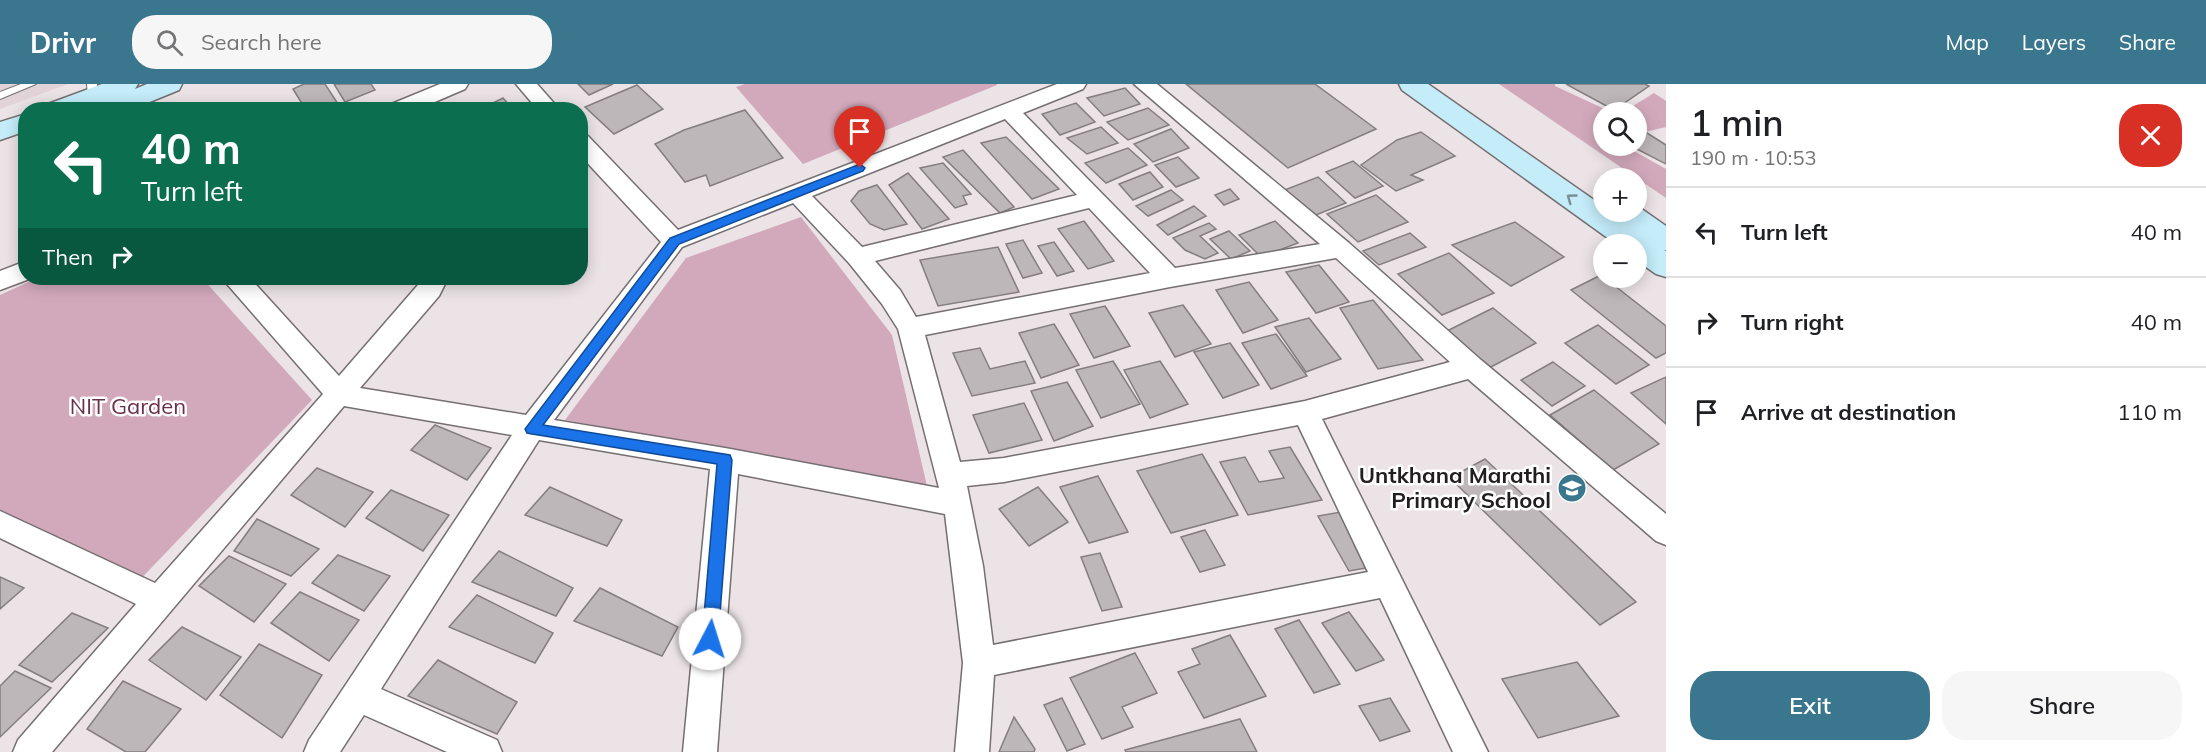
<!DOCTYPE html>
<meta charset="utf-8">
<style>
body{margin:0;font-family:Mulish,sans-serif;background:#f6f6f6;color:#202124;height:100vh;display:flex;flex-direction:column;font-size:22px;white-space:nowrap}
*{box-sizing:border-box;margin:0}
p{font-size:20px;color:#757577}
.icon{flex:none;width:33px;height:33px;fill:none;stroke:currentColor;stroke-width:2;stroke-linecap:round;stroke-linejoin:round}
.map{position:relative;flex:1;overflow:hidden}
.side{display:flex;flex-direction:column;background:#fff;width:540px}
.side>*{flex:none}
.banner{position:absolute;left:18px;top:18px;width:570px;height:183px;border-radius:24px;box-shadow:0 3px 15px #0003;background:#0b6e4f;color:#fff;overflow:hidden}
.buttons{position:absolute;left:1593px;top:18px;display:grid;gap:12px}
.buttons a{display:grid;place-items:center;width:54px;height:54px;border-radius:50%;background:#fff;box-shadow:0 3px 15px #0003;font-size:30px}
.pin{position:absolute;display:grid;place-items:center;width:51px;height:51px;color:#fff;margin:-62px -26px;border-radius:50% 50% 50% 0;rotate:-45deg;box-shadow:0 0 6px #0007}
.pin .icon{rotate:45deg}
.me{position:absolute;width:66px;margin:-33px;rotate:5deg;stroke-linejoin:round;filter:drop-shadow(0 0 4px #0008)}
.turn{display:flex;align-items:center;gap:21px;height:126px;padding:0 24px;font-size:27px}
.turn .icon{width:78px;height:78px;stroke-width:2.5}
.turn b{display:block;font-size:42px;line-height:51px}
.then{display:flex;align-items:center;height:57px;padding:0 24px;background:#0003;gap:12px;font-size:22px}
.round{display:grid;place-items:center;flex:none;width:63px;height:63px;border-radius:24px;background:#f6f6f6}
.head{display:flex;align-items:center;justify-content:space-between;height:102px;padding:0 24px}
h1{font-size:36px;font-weight:600;line-height:45px}
.button{display:flex;gap:12px;margin-top:auto;padding:12px 24px}
.button a{flex:1;height:69px;border-radius:24px;background:#3a768d;color:#fff;font-size:24px;font-weight:600;line-height:69px;text-align:center}
.button a+a{background:#f6f6f6;color:#202124}
ul{padding:0;list-style:none}
li{display:flex;align-items:center;gap:18px;height:90px;padding:0 24px;border-top:2px solid #e0e0e0}
li div{flex:1}
li b{display:block;font-size:22px}
li em{font-style:normal}
header{display:flex;align-items:center;gap:36px;box-sizing:border-box;height:84px;padding:0 30px;background:#3a768d;color:#fff}
header strong{font-size:28px}
nav{display:flex;gap:33px;margin-inline-start:auto;font-size:21px}
.search{width:420px;height:54px;background:#f6f6f6;display:flex;align-items:center;gap:15px;box-sizing:border-box;padding:0 21px;border-radius:24px;color:#757577;font-size:22px}
main{display:flex;flex:1;min-height:0}
.map>svg:first-child{display:block}
</style>
<header>
<strong>Drivr</strong>
<div class="search"><svg class="icon" aria-label="search" viewBox="0 0 24 24"><circle cx="10" cy="10" r="6"/><path d="M15 15l6 6"/></svg>Search here</div>
<nav><a>Map</a><a>Layers</a><a>Share</a></nav>
</header>
<main>
<div class="map">
<svg width="1666" height="668" viewBox="0 0 1666 668">
<rect width="100%" height="100%" fill="#ebe3e6"/>
<polygon fill="#e2d3d9" points="0,0 68,0 0,25"/>
<g fill="#d2a9bb">
<polygon points="745,0 997,0 997,1 803,80 736,3"/>
<polygon points="1499,0 1555,0 1555,2 1611,28 1604,28 1604,62 1625,62 1666,85 1666,114"/>
<polygon points="1654,9 1666,17 1666,43 1637,50 1636,28 1623,28"/>
<polygon points="801,133 892,251 927,402 565,336 686,174"/>
<polygon points="37,194 202,194 312,316 133,503 0,432 0,211"/>
</g>
<g fill="#beb7b9" stroke="#847e80" stroke-width="1.5">
<polygon points="304,0 325,0 338,20 324,26 306,26 293,5"/>
<polygon points="334,0 371,0 375,6 345,18"/>
<polygon points="578,0 613,0 589,11"/>
<polygon points="1186,0 1315,0 1376,45 1288,84"/>
<polygon points="1566,0 1645,0 1649,2 1614,26"/>
<polygon points="637,1 663,25 614,50 585,23"/>
<polygon points="1125,4 1140,20 1104,32 1087,14"/>
<polygon points="503,14 512,24 479,26"/>
<polygon points="1076,19 1095,38 1060,51 1042,30"/>
<polygon points="1148,24 1169,41 1128,56 1107,38"/>
<polygon points="745,26 783,74 710,102 706,91 685,98 655,60 684,46"/>
<polygon points="1101,43 1118,59 1087,70 1067,54"/>
<polygon points="1171,45 1189,64 1153,78 1134,60"/>
<polygon points="1421,48 1455,72 1411,91 1423,96 1396,107 1361,81 1397,56"/>
<polygon points="1647,49 1666,61 1666,80 1631,62 1636,62 1636,54"/>
<polygon points="1006,53 1059,105 1032,115 981,59"/>
<polygon points="1128,64 1147,81 1106,99 1085,79"/>
<polygon points="963,66 1014,123 1000,129 943,73"/>
<polygon points="1178,73 1199,94 1176,103 1155,81"/>
<polygon points="1353,77 1383,102 1355,114 1326,88"/>
<polygon points="943,79 971,110 963,112 967,120 955,124 920,84"/>
<polygon points="1150,88 1163,103 1133,116 1119,100"/>
<polygon points="908,89 949,135 922,145 889,101"/>
<polygon points="1318,93 1346,119 1311,133 1282,107"/>
<polygon points="877,101 907,140 884,146 870,140 851,117 859,107"/>
<polygon points="1230,105 1239,115 1224,121 1215,111"/>
<polygon points="1171,106 1183,116 1148,132 1136,122"/>
<polygon points="1376,111 1408,138 1358,158 1327,130"/>
<polygon points="1194,122 1206,132 1168,151 1157,141"/>
<polygon points="1084,137 1114,177 1088,185 1058,145"/>
<polygon points="1275,137 1298,159 1261,173 1239,151"/>
<polygon points="1515,138 1564,173 1511,202 1452,161"/>
<polygon points="1209,139 1216,145 1200,152 1218,169 1205,175 1185,166 1173,154"/>
<polygon points="1229,147 1250,167 1231,175 1210,155"/>
<polygon points="1410,149 1426,163 1379,181 1363,167"/>
<polygon points="1023,156 1042,189 1023,194 1006,160"/>
<polygon points="1054,158 1074,187 1057,192 1038,162"/>
<polygon points="998,163 1019,208 938,222 920,176"/>
<polygon points="1449,169 1494,209 1442,231 1398,190"/>
<polygon points="1319,181 1349,218 1316,229 1286,188"/>
<polygon points="1601,191 1666,242 1666,269 1656,274 1571,206"/>
<polygon points="1249,198 1278,236 1243,249 1216,206"/>
<polygon points="1373,216 1423,276 1378,285 1340,224"/>
<polygon points="1183,221 1211,260 1175,273 1149,229"/>
<polygon points="1105,222 1130,262 1094,274 1070,230"/>
<polygon points="1493,224 1536,259 1489,284 1447,247"/>
<polygon points="1309,234 1341,275 1306,288 1275,243"/>
<polygon points="1054,240 1079,281 1041,294 1019,249"/>
<polygon points="1598,241 1649,281 1616,300 1565,259"/>
<polygon points="1276,250 1307,292 1271,305 1242,259"/>
<polygon points="1230,259 1259,301 1223,314 1194,268"/>
<polygon points="980,264 990,285 1025,277 1035,299 972,312 953,269"/>
<polygon points="1113,277 1140,320 1101,334 1076,286"/>
<polygon points="1160,277 1188,320 1150,334 1124,286"/>
<polygon points="1553,278 1585,302 1552,322 1521,296"/>
<polygon points="1666,293 1666,340 1631,309"/>
<polygon points="1067,298 1093,342 1054,357 1031,307"/>
<polygon points="1594,306 1659,360 1613,386 1550,331"/>
<polygon points="1024,319 1042,356 989,369 973,331"/>
<polygon points="435,341 491,364 467,396 411,366"/>
<polygon points="1290,363 1322,416 1248,431 1220,378 1245,373 1259,398 1284,394 1269,367"/>
<polygon points="1202,370 1238,431 1171,449 1137,387"/>
<polygon points="1485,375 1636,518 1600,541 1450,394"/>
<polygon points="317,384 373,408 345,443 291,411"/>
<polygon points="1098,392 1128,448 1089,459 1060,403"/>
<polygon points="550,403 622,436 607,462 525,431"/>
<polygon points="1038,403 1068,438 1029,462 999,425"/>
<polygon points="391,406 449,431 423,467 366,434"/>
<polygon points="1341,428 1372,483 1349,487 1318,432"/>
<polygon points="257,435 319,465 291,492 234,467"/>
<polygon points="1205,446 1225,481 1200,488 1181,453"/>
<polygon points="499,467 573,504 556,532 472,498"/>
<polygon points="1100,469 1122,523 1102,527 1081,473"/>
<polygon points="338,471 390,492 364,527 312,499"/>
<polygon points="229,472 286,500 254,538 199,502"/>
<polygon points="0,493 24,504 0,525"/>
<polygon points="600,504 678,543 662,572 574,537"/>
<polygon points="300,508 359,536 329,577 271,539"/>
<polygon points="477,511 553,549 535,579 449,543"/>
<polygon points="1349,528 1384,576 1356,587 1322,539"/>
<polygon points="72,529 108,544 52,598 19,581"/>
<polygon points="1299,536 1340,600 1314,609 1275,545"/>
<polygon points="182,543 241,573 206,616 149,576"/>
<polygon points="1230,551 1266,612 1204,634 1178,588 1200,580 1192,565"/>
<polygon points="259,560 322,591 282,654 220,611"/>
<polygon points="1135,569 1157,609 1122,623 1133,643 1102,655 1070,594"/>
<polygon points="438,576 517,618 497,650 408,612"/>
<polygon points="1577,578 1619,632 1538,654 1502,595"/>
<polygon points="15,587 51,604 0,653 0,602"/>
<polygon points="123,597 181,625 145,668 126,668 87,645"/>
<polygon points="1062,614 1085,660 1067,667 1044,621"/>
<polygon points="1390,614 1410,647 1380,657 1359,622"/>
<polygon points="1014,633 1035,665 1034,668 999,668"/>
<polygon points="1240,635 1257,668 1126,668 1125,666"/>
</g>
<g fill="none" stroke-linecap="round" stroke-linejoin="round">
<g stroke="#756f72" stroke-width="2">
<g id="service">
<polygon points="21,0 36,0 0,15 0,8"/>
<polygon points="87,0 97,0 96,14 88,14"/>
</g>
</g>
<g stroke="#756f72" stroke-width="3">
<g id="minor">
<polygon points="440,0 468,0 465,5 416,26 386,26 389,21"/>
<polygon points="516,0 537,0 560,26 538,26"/>
<path d="M1057 0H1086L1083 5 1023 29 1175 184 1320 160 1134 0H1157L1349 159 1481 276 1666 430V461L1656 457 1468 295 1322 335 1488 668H1453L1380 514 994 591 989 668H955L963 579 945 430 738 390 717 668H683L710 385 539 356 381 605 497 656 502 668H447L364 631 340 668H304L309 656 512 351 344 322 52 668H13L18 656 136 520 0 454V427L155 499 323 310 227 200 224 194H250L339 292 424 194H448L439 212 360 304 526 331 661 158 580 71V50L588 52 678 146ZM1005 35 1077 111 862 163 812 112ZM793 119 849 179 882 220 898 245 939 404 725 364 554 336 682 163ZM1089 124 1150 189 916 233 900 206 875 177ZM1336 174 1450 278 1305 317 1004 374 960 378 925 251 1170 203ZM1298 341 1368 488 993 561 983 482 967 402 1004 398Z"/>
<polygon points="26,177 26,194 32,194 0,206 0,187"/>
</g>
</g>
<g stroke="#756f72" stroke-width="3">
<g id="secondary">
<polygon points="102,0 138,0 135,5 147,0 182,0 179,6 130,26 93,26 96,20 83,26 45,26 48,20"/>
<polygon points="1399,0 1428,0 1604,123 1604,128 1636,128 1636,121 1666,142 1666,166 1664,166 1666,167 1666,193 1656,190 1636,176 1636,160 1616,160 1402,6"/>
<polygon points="26,30 26,47 0,56 0,38"/>
</g>
</g>
<use href="#service" fill="#fff" fill-rule="evenodd"/>
<use href="#minor" fill="#fff" fill-rule="evenodd"/>
<use href="#secondary" fill="#c4ecf9" fill-rule="evenodd"/>
</g>
<defs><path id="oneway-chevron" d="M-2-3.5L2.5 0L-2 3.5" fill="none" stroke-width="1.6" stroke-linecap="round" stroke-linejoin="round" transform="scale(1.5)"/></defs>
<use stroke="#7a8f97" href="#oneway-chevron" transform="translate(1571 114) rotate(-144)"/>
<polygon fill="#1a73e8" stroke="#114b97" stroke-width="1.5" points="860,80 865,84 863,87 679,160 543,341 730,371 732,376 718,555 715,561 710,563 704,561 702,555 717,380 532,350 527,349 525,345 670,154"/>
<defs>
<g id="school-disc" transform="scale(1.5)"><circle r="9.5" fill="#3a768d" stroke="#fff"/><path d="M0-5L7-2L0 1L-7-2ZM-4 1L0 2.5L4 1V4Q0 6-4 4Z" fill="#fff"/></g>
</defs>
<g fill-rule="evenodd">
<use href="#school-disc" x="1572" y="404"/>
</g>
<g text-anchor="middle" dominant-baseline="central" stroke-width="5" stroke-linejoin="round" paint-order="stroke">
<g font-size="22" fill="#692f4c" stroke="#fff">
<text x="128" y="322">NIT Garden</text>
</g>
<g font-size="22" font-weight="bold" fill="#201e1f" stroke="#fff" text-anchor="end">
<text x="1551" y="391">Untkhana Marathi<tspan x="1551" dy="25">Primary School</tspan></text>
</g>
</g>
</svg>
<div class="buttons">
<a><svg class="icon" aria-label="search" viewBox="0 0 24 24"><circle cx="10" cy="10" r="6"/><path d="M15 15l6 6"/></svg></a>
<a>+</a>
<a>−</a>
</div>
<div class="pin" style="left:860px;top:84px;background:#d93025"><svg class="icon" aria-label="arrive" viewBox="0 0 24 24"><path d="M6 21V4h12l-3 4 3 4H6"/></svg></div>
<svg class="me" style="left:710px;top:555px" viewBox="-20 -20 40 40"><circle r="19" fill="#fff"/><path d="M0-13L10 11 0 6-10 11z" fill="#1a73e8"/></svg>
<div class="banner">
<div class="turn"><svg class="icon" aria-label="left" viewBox="0 0 24 24"><path d="M17 20v-9H6M10 6l-5 5 5 5"/></svg><div><b>40 m</b>Turn left</div></div>
<div class="then">Then<svg class="icon" aria-label="right" viewBox="0 0 24 24"><path d="M7 20v-9h11M14 6l5 5-5 5"/></svg></div>
</div>
</div>
<section class="side">
<div class="head"><div><h1>1 min</h1><p>190 m · 10:53</p></div><a class="round" style="background:#d93025;color:#fff"><svg class="icon" aria-label="close" viewBox="0 0 24 24"><path d="M6 6l12 12M18 6L6 18"/></svg></a></div>
<ul>
<li><svg class="icon" aria-label="left" viewBox="0 0 24 24"><path d="M17 20v-9H6M10 6l-5 5 5 5"/></svg><div><b>Turn left</b></div><em>40 m</em></li>
<li><svg class="icon" aria-label="right" viewBox="0 0 24 24"><path d="M7 20v-9h11M14 6l5 5-5 5"/></svg><div><b>Turn right</b></div><em>40 m</em></li>
<li><svg class="icon" aria-label="arrive" viewBox="0 0 24 24"><path d="M6 21V4h12l-3 4 3 4H6"/></svg><div><b>Arrive at destination</b></div><em>110 m</em></li>
</ul>
<div class="button"><a>Exit</a><a>Share</a></div>
</section>
</main>
